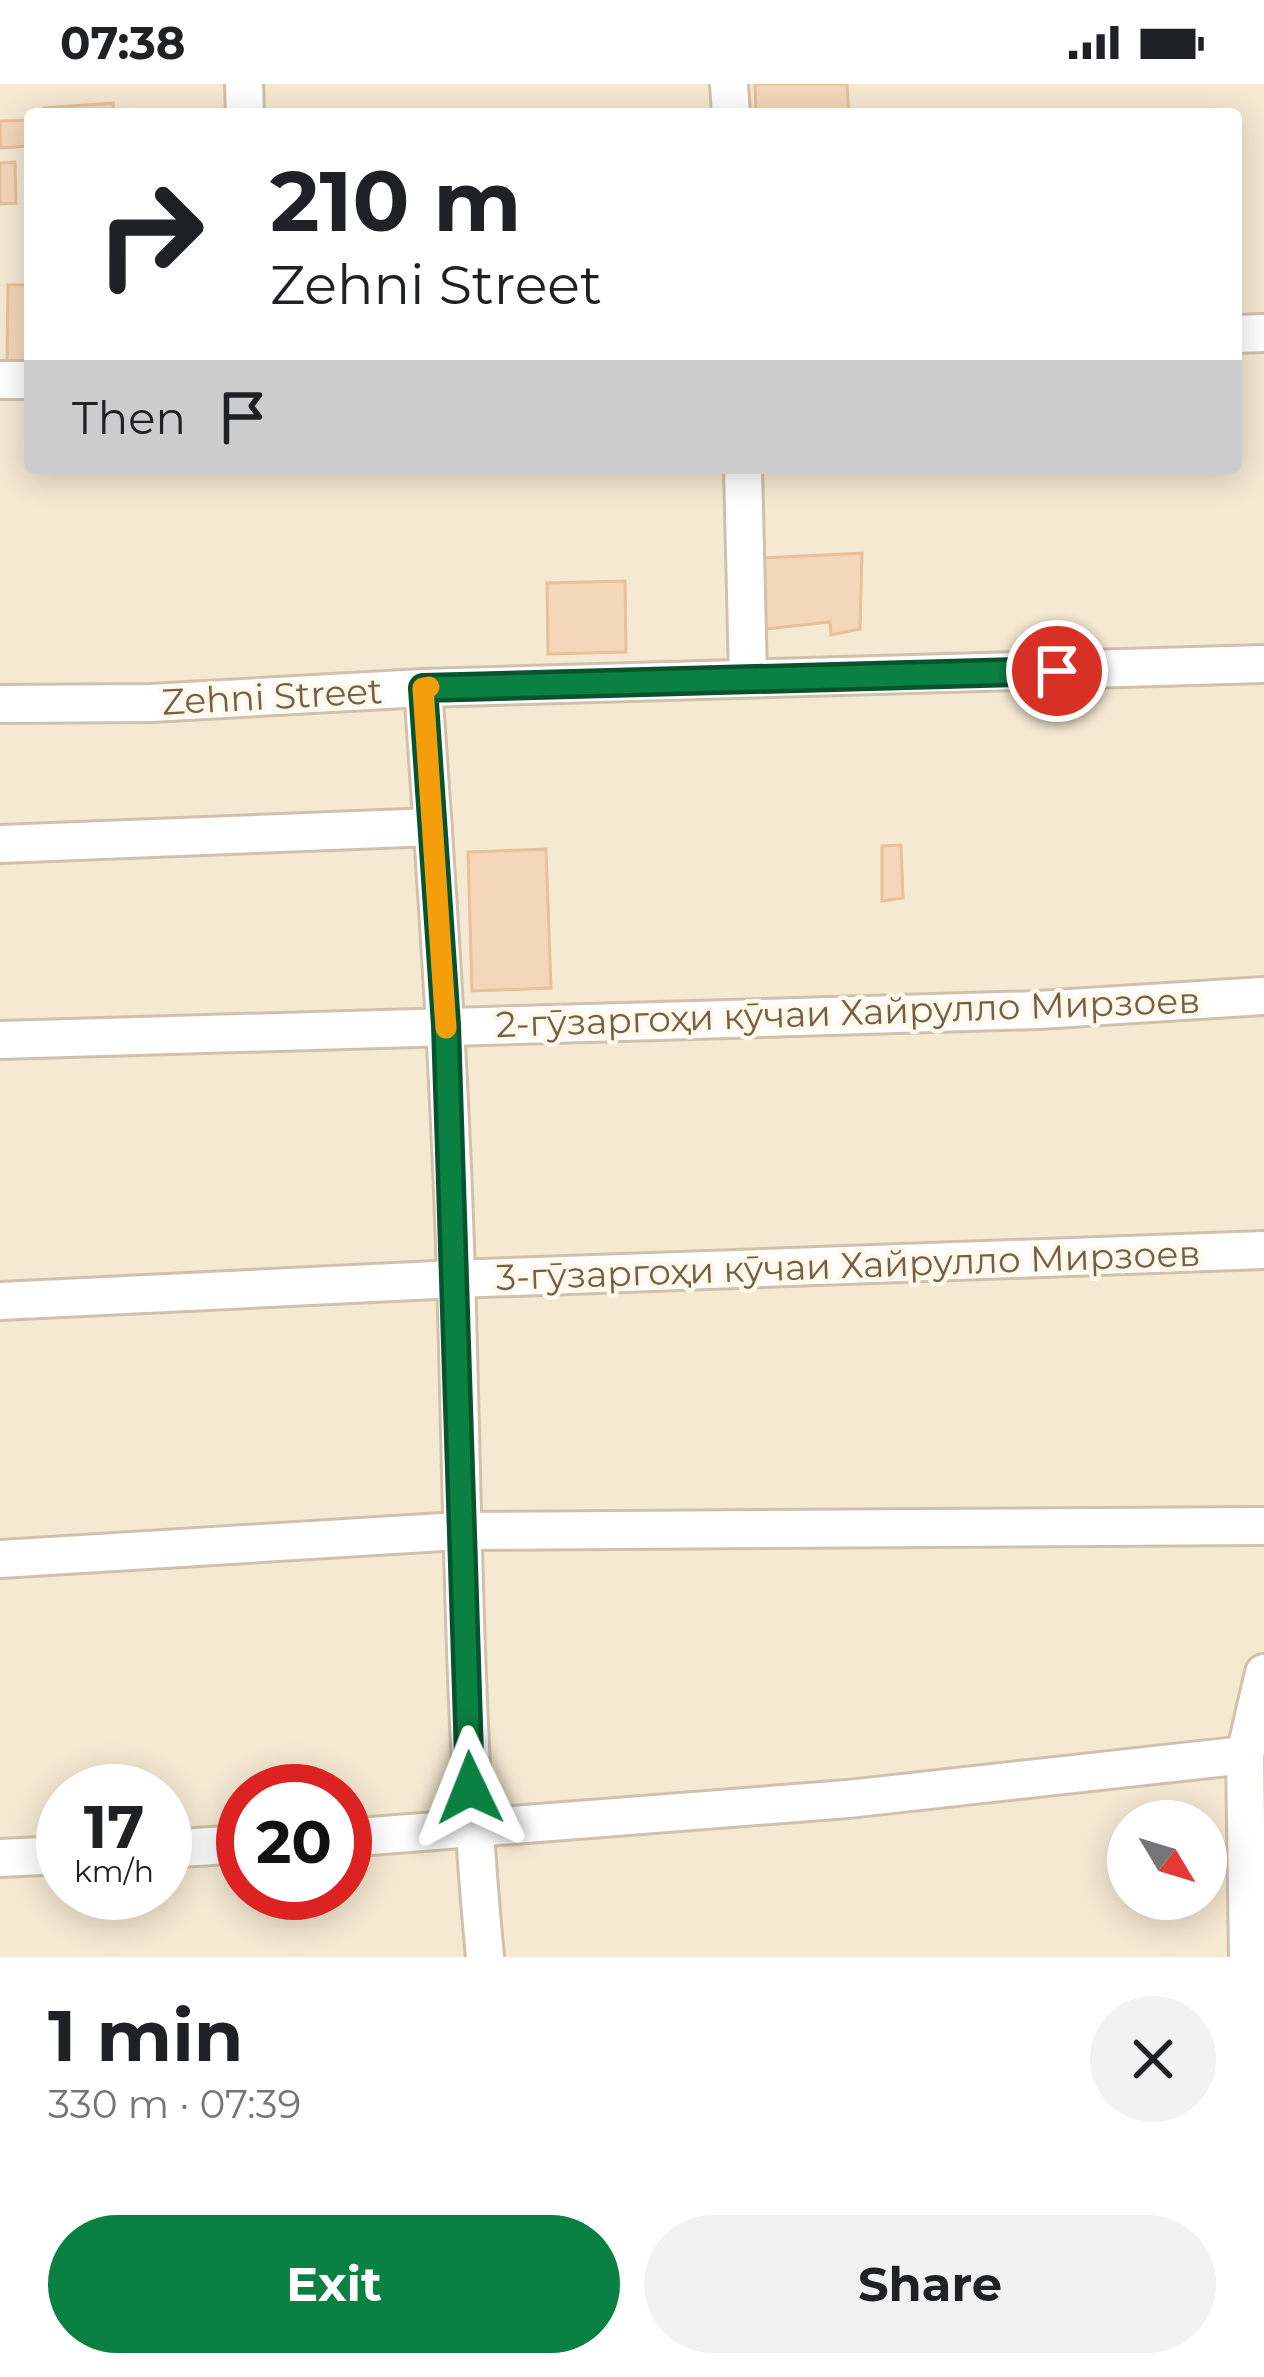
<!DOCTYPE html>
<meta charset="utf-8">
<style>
body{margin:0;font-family:Montserrat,sans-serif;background:#f2f2f2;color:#202124;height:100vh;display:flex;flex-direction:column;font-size:45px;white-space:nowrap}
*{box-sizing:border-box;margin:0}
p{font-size:39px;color:#757577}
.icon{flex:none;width:66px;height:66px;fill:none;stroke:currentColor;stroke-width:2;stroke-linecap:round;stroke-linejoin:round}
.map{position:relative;height:1873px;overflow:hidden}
.side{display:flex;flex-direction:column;background:#fff;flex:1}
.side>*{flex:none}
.top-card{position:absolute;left:24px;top:24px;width:1218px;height:366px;border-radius:12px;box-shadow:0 6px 30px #0003;background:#fff;color:#202124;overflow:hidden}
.needle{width:78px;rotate:128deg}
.tools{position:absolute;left:1107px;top:1716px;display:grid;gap:24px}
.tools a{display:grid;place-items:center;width:120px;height:120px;border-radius:50%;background:#fff;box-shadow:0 6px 30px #0003;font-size:60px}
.speed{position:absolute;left:36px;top:1680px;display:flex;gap:24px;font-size:60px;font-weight:700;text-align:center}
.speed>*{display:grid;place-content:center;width:156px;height:156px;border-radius:50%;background:#fff;box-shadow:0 6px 30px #0003;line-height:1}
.speed small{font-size:30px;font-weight:400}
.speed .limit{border:18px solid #d22;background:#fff;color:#111}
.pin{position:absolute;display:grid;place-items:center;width:102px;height:102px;color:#fff;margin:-51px;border:6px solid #fff;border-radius:50%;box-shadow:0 3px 12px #0007}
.me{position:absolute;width:132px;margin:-66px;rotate:358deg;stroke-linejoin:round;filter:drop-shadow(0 0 9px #0008)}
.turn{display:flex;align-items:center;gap:42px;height:252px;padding:0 48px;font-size:54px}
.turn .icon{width:156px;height:156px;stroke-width:2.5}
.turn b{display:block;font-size:84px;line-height:102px}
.then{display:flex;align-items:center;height:114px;padding:0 48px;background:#0003;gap:24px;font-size:45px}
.round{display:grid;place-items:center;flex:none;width:126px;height:126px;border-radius:63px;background:#f2f2f2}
.head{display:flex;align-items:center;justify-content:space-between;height:204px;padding:0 48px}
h1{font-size:72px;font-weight:700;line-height:90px}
.cta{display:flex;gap:24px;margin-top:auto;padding:24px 48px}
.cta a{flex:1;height:138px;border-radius:72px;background:#0b8043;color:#fff;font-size:48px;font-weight:700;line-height:138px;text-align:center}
.cta a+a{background:#f2f2f2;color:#202124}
.status{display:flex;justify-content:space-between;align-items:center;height:84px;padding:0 60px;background:#fff;direction:ltr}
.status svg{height:33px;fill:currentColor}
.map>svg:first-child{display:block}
</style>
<div class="status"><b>07:38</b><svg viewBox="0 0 49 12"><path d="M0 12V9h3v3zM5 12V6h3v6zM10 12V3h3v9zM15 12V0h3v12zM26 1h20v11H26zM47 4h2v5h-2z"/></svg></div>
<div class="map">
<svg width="1264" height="1873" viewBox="0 0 1264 1873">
<rect width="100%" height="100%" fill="#fdf6e4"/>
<path fill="#f5e9d2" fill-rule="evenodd" d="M0 0H1264V1873H0ZM30 30H1236V384H30ZM63 1707H165V1809H63ZM243 1707H345V1809H243ZM1128 1737H1206V1815H1128Z"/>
<g fill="#f4d7ba" stroke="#e8c099" stroke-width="3">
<polygon points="755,0 847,0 849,30 756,30"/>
<polygon points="113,19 113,30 44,30 44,24"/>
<polygon points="30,36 30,62 0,64 0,37"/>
<polygon points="15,78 16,119 0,120 0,79"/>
<polygon points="8,201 30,201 30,280 7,280"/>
<polygon points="862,469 860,545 831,551 830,538 765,545 762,474"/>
<polygon points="625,497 626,568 548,570 547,499"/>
<polygon points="901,761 903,814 882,817 882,762"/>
<polygon points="546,765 551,904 472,907 468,768"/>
</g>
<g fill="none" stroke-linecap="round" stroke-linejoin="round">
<g stroke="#d1c1ac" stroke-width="42">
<g id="minor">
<polyline points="244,0 245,30"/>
<polyline points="729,0 731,30"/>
<polyline points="1236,250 1264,249"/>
<polyline points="0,296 30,296"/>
<polyline points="743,384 748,593"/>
<path d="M423 604C437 800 450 996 456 1193 463 1420 463 1646 485 1873"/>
<polyline points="0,620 151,619 423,604 1264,580"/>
<polyline points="0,760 433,743"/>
<polyline points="0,956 1038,926 1264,912"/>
<polyline points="0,1217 456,1195 1264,1166"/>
<polyline points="0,1475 459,1447 1264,1442"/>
<polyline points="345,1754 848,1715 1245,1671"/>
<polyline points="165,1765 243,1760"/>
<polyline points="0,1774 63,1771"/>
<polyline points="1248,1873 1245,1671 1264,1589"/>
</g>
</g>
<use href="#minor" stroke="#fff" stroke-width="36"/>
</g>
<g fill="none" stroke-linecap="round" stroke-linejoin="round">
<g stroke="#07532c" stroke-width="30">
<polyline id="route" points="470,1704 446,941 423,604 1057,587"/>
</g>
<use href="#route" stroke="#0b8043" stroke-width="21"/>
<polyline stroke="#f59e0b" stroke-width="21" points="429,603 423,604 446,944"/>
</g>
<g text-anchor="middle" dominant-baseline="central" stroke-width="9" stroke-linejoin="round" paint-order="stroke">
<g font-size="36" fill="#775e48" stroke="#fff9eb">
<text transform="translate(272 612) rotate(-3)">Zehni Street</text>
<text transform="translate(848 928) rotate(-2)">2-гӯзаргоҳи кӯчаи Хайрулло Мирзоев</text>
<text transform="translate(848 1181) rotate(-2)">3-гӯзаргоҳи кӯчаи Хайрулло Мирзоев</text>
</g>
</g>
</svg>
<div class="tools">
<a><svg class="needle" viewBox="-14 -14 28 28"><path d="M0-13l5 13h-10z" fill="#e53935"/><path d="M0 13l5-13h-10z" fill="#757577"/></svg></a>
</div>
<div class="speed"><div>17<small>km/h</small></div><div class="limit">20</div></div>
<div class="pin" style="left:1057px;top:587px;background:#d93025"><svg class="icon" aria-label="arrive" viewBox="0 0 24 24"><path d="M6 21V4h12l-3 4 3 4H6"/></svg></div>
<svg class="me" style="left:470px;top:1704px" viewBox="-20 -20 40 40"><path d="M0-17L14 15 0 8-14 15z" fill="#0b8043" stroke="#fff" stroke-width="4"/></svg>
<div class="top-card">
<div class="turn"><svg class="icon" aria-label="right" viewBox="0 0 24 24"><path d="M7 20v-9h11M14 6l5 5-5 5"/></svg><div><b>210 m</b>Zehni Street</div></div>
<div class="then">Then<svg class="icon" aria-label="arrive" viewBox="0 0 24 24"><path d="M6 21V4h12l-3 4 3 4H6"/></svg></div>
</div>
</div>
<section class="side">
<div class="head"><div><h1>1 min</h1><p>330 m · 07:39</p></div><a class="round"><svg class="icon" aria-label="close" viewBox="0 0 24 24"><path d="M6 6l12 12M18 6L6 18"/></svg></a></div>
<div class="cta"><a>Exit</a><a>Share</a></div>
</section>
